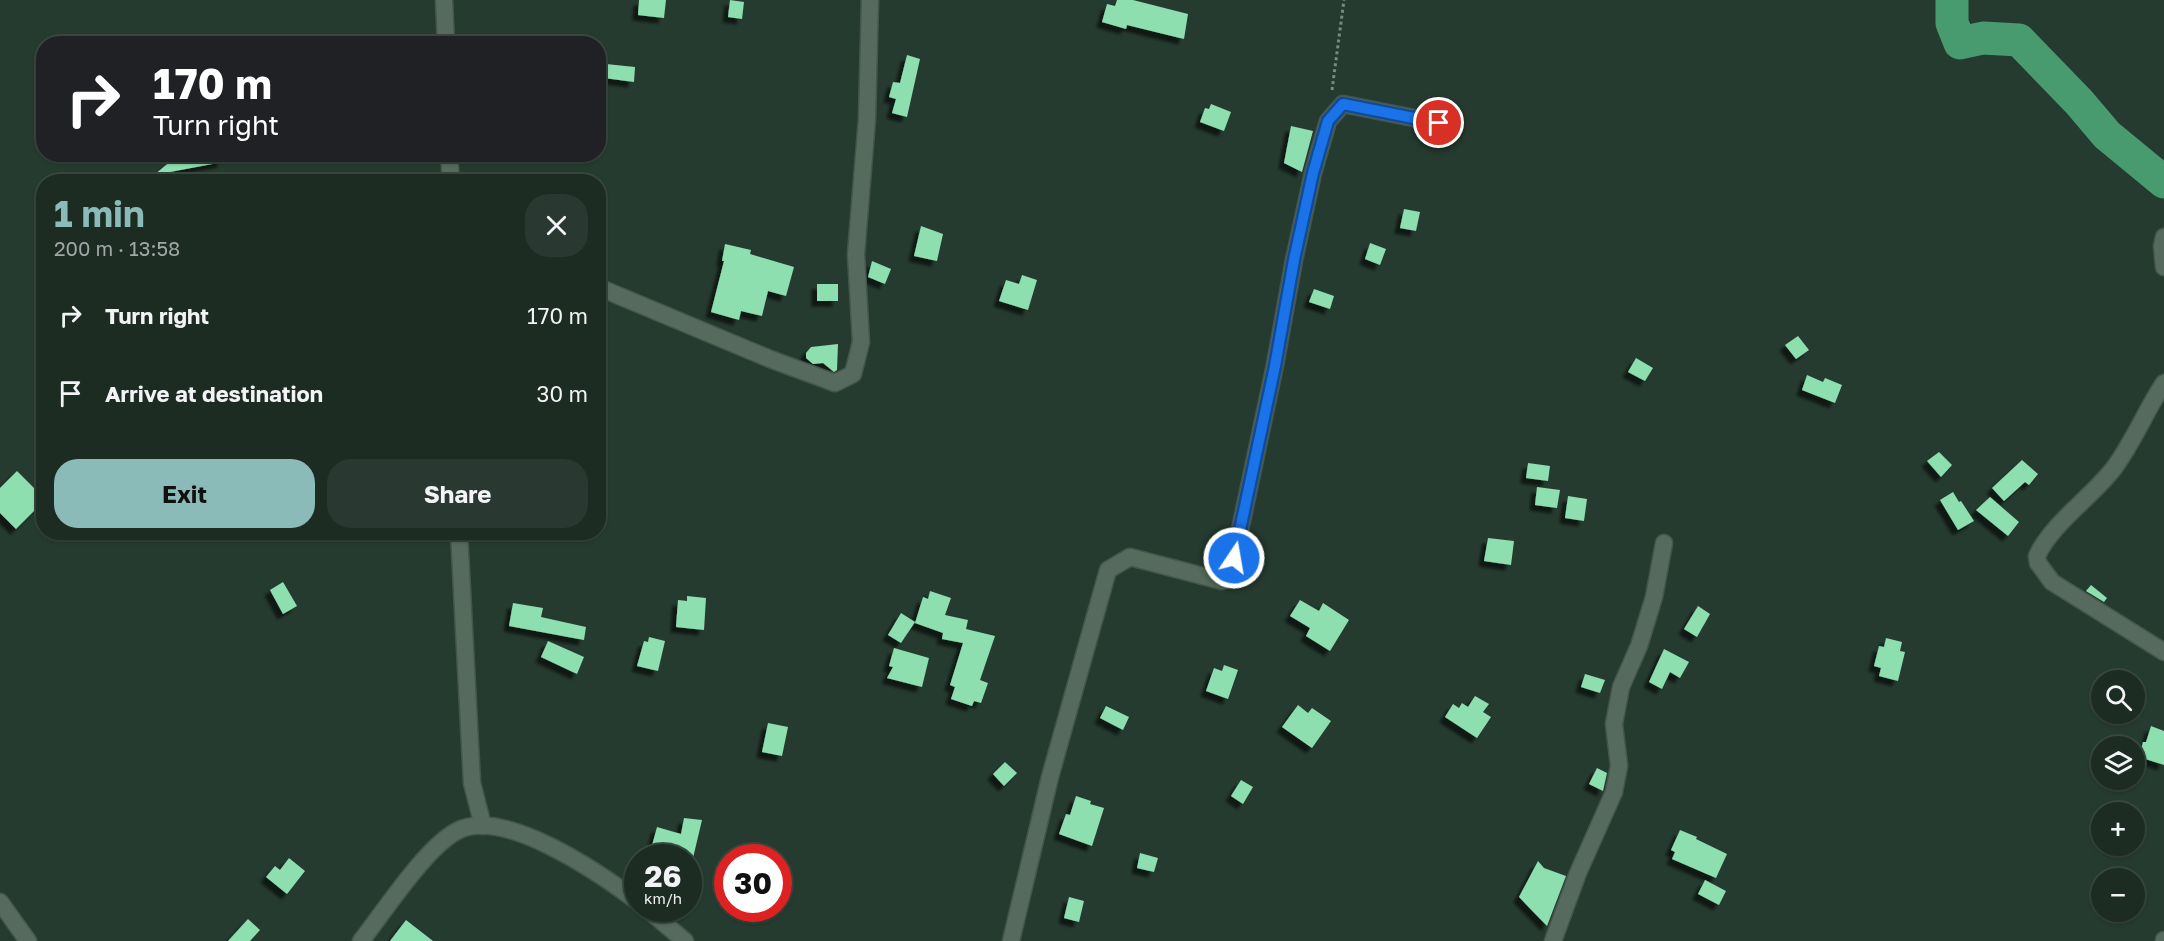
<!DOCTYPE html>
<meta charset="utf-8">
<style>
body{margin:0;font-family:"Golos Text",sans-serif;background:#293830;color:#f1f3f6;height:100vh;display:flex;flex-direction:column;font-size:22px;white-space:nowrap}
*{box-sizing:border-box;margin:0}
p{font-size:20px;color:#a0a7a6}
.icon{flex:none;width:33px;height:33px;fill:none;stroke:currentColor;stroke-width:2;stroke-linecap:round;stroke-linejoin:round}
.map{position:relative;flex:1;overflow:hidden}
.side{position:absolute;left:36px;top:174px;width:570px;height:366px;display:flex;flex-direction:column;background:#1c2c23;border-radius:24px;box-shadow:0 2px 4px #0004,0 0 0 2px #3a4841}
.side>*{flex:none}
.banner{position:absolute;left:36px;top:36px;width:570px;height:126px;border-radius:24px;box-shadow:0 2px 4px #0004,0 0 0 2px #3a4841;background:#202124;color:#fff;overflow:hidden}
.tools{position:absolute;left:2091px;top:670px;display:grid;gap:12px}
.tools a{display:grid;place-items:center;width:54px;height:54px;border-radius:50%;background:#1c2c23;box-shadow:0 2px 4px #0004,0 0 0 2px #3a4841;font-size:30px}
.speed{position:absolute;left:624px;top:844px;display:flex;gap:12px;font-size:30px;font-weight:700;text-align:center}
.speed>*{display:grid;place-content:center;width:78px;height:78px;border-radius:50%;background:#1c2c23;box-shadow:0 2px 4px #0004,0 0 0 2px #3a4841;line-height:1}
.speed small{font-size:15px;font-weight:400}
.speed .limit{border:9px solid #d22;background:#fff;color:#111}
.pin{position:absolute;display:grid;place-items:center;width:51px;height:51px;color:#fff;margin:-26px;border:3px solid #fff;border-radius:50%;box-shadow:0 2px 6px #0007}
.me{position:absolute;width:66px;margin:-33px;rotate:12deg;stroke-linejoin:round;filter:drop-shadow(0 0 4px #0008)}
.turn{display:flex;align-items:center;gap:21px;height:126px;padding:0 18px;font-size:27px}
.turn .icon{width:78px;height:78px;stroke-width:2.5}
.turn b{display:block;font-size:42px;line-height:51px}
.round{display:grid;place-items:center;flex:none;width:63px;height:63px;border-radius:24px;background:#293830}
.headline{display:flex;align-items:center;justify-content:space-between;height:102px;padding:0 18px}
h1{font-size:36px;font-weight:700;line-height:45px;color:#8bbbb9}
.cta{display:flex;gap:12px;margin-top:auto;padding:12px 18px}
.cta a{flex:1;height:69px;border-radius:24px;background:#8bbbb9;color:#111;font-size:24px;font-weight:700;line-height:69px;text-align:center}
.cta a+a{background:#293830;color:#f1f3f6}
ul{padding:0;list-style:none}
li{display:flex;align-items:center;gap:18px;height:78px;padding:0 18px}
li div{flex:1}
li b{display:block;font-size:22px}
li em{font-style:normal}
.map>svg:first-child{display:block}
</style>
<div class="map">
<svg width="2164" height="941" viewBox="0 0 2164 941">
<defs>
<filter id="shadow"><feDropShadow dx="-5.5" dy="5.5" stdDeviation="1.5" flood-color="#0009"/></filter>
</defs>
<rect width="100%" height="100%" fill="#263b2f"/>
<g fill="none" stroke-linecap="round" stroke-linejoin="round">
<polyline stroke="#489a6f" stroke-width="33" points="1952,0 1952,23 1960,43 1983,38 2019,40 2079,102 2107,135 2164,182"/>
</g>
<g fill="#8ddfb0" filter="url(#shadow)">
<polygon points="639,0 666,0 664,18 638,15"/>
<polygon points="730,0 744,2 742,19 728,17"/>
<polygon points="1117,0 1133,0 1188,14 1184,39 1127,25 1126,29 1102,22 1107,4 1115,6"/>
<polygon points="907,55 920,59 907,117 892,113 896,99 889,97 893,82 900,83"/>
<polygon points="606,64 635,67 634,82 604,78"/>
<polygon points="1211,104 1231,112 1224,131 1200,122 1205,108 1209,109"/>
<polygon points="1291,126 1313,131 1302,172 1284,163"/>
<polygon points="171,154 222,154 223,162 154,175 172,160"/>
<polygon points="1404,209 1420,212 1416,231 1400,228"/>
<polygon points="921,226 943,234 937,261 914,256"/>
<polygon points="1370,243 1386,249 1380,265 1365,259"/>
<polygon points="725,244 751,250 750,254 794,267 786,296 768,291 762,316 741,311 739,320 711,312 724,261 722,261"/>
<polygon points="872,261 891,269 885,284 868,277"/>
<polygon points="1022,275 1037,280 1028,310 999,301 1006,280 1019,284"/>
<rect x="817" y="284" width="21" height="17"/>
<polygon points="1314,289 1334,296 1330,309 1309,302"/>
<polygon points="1798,336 1809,350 1796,359 1785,345"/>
<polygon points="838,344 837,370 834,372 823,363 813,364 806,358 806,353 811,347"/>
<polygon points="1636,358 1653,368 1645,381 1628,372"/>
<polygon points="1807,375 1823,382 1825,378 1842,385 1835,403 1802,390"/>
<polygon points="1939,452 1952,465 1941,477 1927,461"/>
<polygon points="2022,460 2038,474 2029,485 2025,482 2004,501 1992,488"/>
<polygon points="1528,463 1550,466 1548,481 1526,478"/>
<polygon points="17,471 44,498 44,501 16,529 0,513 0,488"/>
<polygon points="1537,487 1560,490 1557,508 1535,505"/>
<polygon points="1953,492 1959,502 1961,501 1974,521 1958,530 1940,500"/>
<polygon points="1568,496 1587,499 1584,521 1565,518"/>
<polygon points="1990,497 2019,522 2008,536 1976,510"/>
<polygon points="1488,538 1514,541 1511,565 1484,561"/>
<polygon points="283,582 297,606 283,614 270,590"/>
<polygon points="2091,585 2107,598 2104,602 2086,591"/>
<polygon points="930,591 951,598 945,615 968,620 966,629 995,636 980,680 988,683 981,703 974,701 972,706 951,699 955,687 950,685 963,643 942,639 943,633 915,623 923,597 928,599"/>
<polygon points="687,596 706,598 704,630 676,627 678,600 687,601"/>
<polygon points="1300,600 1319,611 1323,603 1349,620 1330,651 1306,636 1310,628 1290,616"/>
<polygon points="513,603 543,608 541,617 586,627 584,640 509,626"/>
<polygon points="1698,606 1710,614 1697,637 1684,629"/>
<polygon points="901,613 915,622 901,643 888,635"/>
<polygon points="649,637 665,641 658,671 637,666 644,641 648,642"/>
<polygon points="1886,638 1902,642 1900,651 1905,652 1898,681 1879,676 1881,668 1874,666 1879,646 1884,647"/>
<polygon points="548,641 584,657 577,674 541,657"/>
<polygon points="894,648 929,658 922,687 887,678 893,667 889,666"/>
<polygon points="1664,649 1689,662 1680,678 1670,672 1662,689 1649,682"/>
<polygon points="1224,665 1238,670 1228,699 1206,691 1214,668 1222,671"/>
<polygon points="1585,674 1605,680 1600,693 1581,687"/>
<polygon points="1475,696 1489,704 1483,712 1491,717 1477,738 1445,717 1453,704 1459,708 1462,703 1468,707"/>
<polygon points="1298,705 1308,713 1312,708 1331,721 1312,748 1282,727"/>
<polygon points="1106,706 1129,717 1123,730 1100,718"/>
<polygon points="768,723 788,727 782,756 762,752"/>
<polygon points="2151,726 2164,731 2164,765 2139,757 2143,742 2146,742"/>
<polygon points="1005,762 1017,773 1004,786 993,774"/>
<polygon points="1597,768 1607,773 1603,791 1589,784"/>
<polygon points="1241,780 1253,787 1243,804 1231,796"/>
<polygon points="1076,796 1091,801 1090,804 1104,808 1092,846 1059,834 1066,814 1070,815"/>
<polygon points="684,818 702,820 693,858 658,858 659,855 650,853 657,827 681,834"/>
<polygon points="1680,830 1697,837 1696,839 1727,854 1716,878 1672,859 1675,852 1671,850"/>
<polygon points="1140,853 1158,858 1154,872 1137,868"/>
<polygon points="289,858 305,871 287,894 266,877 275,866 280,870"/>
<polygon points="1538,861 1544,868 1566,876 1547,926 1519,897"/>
<polygon points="1705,880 1726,891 1719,905 1698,894"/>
<polygon points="1069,897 1084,901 1079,922 1064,918"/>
<polygon points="248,919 260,930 250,941 228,941"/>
<polygon points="406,920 433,941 390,941"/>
</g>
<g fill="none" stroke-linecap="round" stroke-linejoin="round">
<g stroke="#44564c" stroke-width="19">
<g id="minor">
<polyline points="444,0 446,44"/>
<polyline points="449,154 451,182"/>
<polyline points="2164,237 2162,246 2164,267"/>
<polyline points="598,287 770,359 835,383 853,374 861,342 856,254 867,119 870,0"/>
<path d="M2164 383C2146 410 2134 441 2114 468 2092 497 2052 523 2037 556L2038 563 2052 582 2164 652"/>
<polyline points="459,532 472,783 483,826"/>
<polyline points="0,902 28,941"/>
<polyline points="647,909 685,941"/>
<path d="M361 941C384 912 425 848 457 831 503 806 601 874 638 902"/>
<polyline points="1011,941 1050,777 1108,570 1130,557 1222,581 1234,558 1275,365 1294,260 1313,173 1328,121 1343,104 1439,123"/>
<polyline points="1553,941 1578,873 1614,792 1619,766 1614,724 1621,687 1639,646 1654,597 1664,543"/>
<polyline points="2164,941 2164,940"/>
</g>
</g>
<polyline stroke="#798a80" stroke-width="3" stroke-dasharray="3 3" stroke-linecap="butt" points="1332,90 1344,0"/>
<use href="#minor" stroke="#566b5e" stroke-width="16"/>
</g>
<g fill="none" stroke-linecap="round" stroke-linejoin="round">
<g stroke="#114b97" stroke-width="15">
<polyline id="route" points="1234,558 1275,366 1294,260 1313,173 1328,121 1343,104 1439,123"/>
</g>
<use href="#route" stroke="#1a73e8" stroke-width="10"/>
</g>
</svg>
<div class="tools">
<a><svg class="icon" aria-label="search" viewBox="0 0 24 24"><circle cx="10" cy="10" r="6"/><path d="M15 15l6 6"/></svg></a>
<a><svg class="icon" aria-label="layers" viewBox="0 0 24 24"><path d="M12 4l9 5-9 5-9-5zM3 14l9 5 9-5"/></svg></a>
<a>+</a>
<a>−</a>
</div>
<div class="speed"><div>26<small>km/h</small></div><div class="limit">30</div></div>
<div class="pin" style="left:1439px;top:123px;background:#d93025"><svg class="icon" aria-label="arrive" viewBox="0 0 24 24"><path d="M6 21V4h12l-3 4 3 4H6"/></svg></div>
<svg class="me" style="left:1234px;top:558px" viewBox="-20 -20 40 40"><circle r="17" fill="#1a73e8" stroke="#fff" stroke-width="3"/><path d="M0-11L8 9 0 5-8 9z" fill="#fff"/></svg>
<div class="banner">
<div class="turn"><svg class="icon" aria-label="right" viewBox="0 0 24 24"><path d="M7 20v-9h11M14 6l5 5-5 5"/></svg><div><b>170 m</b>Turn right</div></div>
</div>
<section class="side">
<div class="headline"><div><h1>1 min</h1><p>200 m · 13:58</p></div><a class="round"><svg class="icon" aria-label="close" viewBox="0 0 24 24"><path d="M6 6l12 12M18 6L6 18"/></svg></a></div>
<ul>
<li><svg class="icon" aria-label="right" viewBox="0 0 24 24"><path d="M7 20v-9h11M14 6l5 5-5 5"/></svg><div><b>Turn right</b></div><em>170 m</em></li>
<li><svg class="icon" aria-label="arrive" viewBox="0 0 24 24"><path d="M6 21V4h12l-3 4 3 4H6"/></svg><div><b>Arrive at destination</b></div><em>30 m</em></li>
</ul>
<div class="cta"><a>Exit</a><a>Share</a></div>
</section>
</div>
